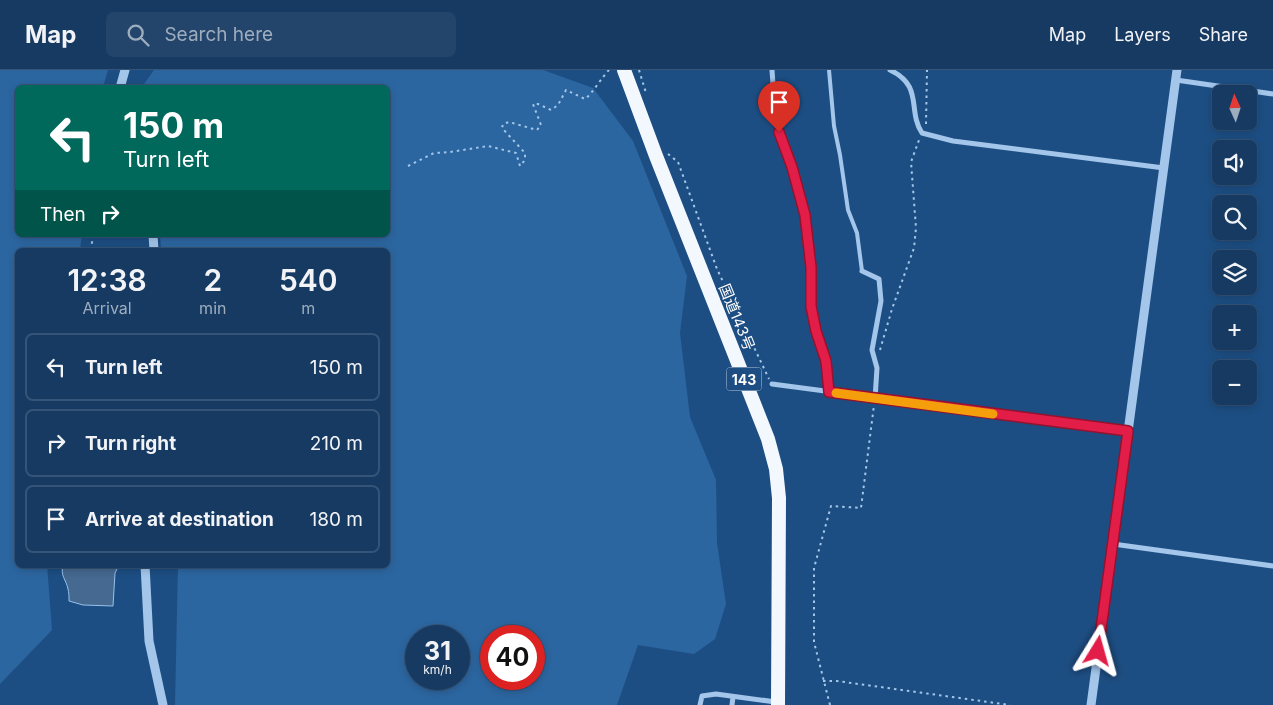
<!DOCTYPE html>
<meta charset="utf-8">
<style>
body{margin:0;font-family:Inter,"Noto Sans JP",sans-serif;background:#23456b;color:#f1f3f6;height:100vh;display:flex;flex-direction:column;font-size:19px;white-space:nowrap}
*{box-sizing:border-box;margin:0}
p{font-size:16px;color:#9eadbe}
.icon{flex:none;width:28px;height:28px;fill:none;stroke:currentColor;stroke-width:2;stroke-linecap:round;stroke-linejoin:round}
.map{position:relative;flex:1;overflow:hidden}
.drawer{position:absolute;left:15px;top:178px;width:375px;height:320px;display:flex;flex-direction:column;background:#163a62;border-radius:8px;box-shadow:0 2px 8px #0003,0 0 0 1px #355477}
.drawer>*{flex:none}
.top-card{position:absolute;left:15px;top:15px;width:375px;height:152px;border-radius:8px;box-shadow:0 2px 8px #0003,0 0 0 1px #355477;background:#00695c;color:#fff;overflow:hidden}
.needle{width:32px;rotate:357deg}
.controls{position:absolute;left:1212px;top:15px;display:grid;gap:10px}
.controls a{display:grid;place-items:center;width:45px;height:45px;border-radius:8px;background:#163a62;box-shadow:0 2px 8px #0003,0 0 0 1px #355477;font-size:25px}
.speed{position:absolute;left:405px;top:555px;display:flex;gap:10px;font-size:25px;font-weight:700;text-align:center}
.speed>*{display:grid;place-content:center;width:65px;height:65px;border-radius:50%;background:#163a62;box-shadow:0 2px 8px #0003,0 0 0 1px #355477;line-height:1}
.speed small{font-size:12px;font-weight:400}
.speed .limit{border:8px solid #d22;background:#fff;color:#111}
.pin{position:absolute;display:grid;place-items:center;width:42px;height:42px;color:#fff;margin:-51px -21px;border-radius:50% 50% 50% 0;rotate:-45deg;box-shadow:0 0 5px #0007}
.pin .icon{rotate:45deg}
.me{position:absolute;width:55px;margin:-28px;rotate:8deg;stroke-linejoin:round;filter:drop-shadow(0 0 4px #0008)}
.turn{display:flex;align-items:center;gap:18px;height:105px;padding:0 25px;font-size:22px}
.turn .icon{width:65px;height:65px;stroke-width:2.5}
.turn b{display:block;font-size:35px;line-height:42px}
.then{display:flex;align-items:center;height:48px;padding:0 25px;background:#0003;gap:10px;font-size:19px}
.eta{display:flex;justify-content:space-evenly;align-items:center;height:85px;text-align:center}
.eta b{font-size:30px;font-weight:600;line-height:35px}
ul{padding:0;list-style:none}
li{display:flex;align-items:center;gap:15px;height:68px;margin:0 10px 8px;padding:0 15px;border:2px solid #355477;border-radius:8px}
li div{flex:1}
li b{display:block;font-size:19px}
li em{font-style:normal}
header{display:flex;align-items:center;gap:30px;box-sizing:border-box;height:70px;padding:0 25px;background:#163a62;border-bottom:1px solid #355477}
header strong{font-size:24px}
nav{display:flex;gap:28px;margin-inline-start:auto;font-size:18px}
.search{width:350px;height:45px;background:#23456b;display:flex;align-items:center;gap:12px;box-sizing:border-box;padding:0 18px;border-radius:8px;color:#9eadbe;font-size:19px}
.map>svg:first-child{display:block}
</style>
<header>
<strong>Map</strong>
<div class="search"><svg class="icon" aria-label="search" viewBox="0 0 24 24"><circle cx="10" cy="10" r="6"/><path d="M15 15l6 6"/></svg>Search here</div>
<nav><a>Map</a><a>Layers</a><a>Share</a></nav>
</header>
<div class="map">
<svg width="1273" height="635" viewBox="0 0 1273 635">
<rect width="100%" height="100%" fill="#1d4e83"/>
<g fill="#2c66a0" fill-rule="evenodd">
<polygon points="0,0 108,0 103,17 18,18 18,165 82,165 80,180 18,180 18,495 47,495 52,560 0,614"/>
<path d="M154 0H543L593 18 633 71 687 206 680 263 690 347 716 410 717 473 726 534 715 569 694 584 638 575 617 635H175L178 495H388V180H161L160 165H388V18L142 17ZM416 566H459V609H416ZM491 566H534V609H491Z"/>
</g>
<path fill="#456990" stroke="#96c2ec" d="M63 495H119L115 503 113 536 83 535 69 531C69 527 69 522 68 519 66 509 60 506 63 495Z"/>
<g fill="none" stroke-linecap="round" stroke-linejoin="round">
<g stroke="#a3c6ea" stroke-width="2" stroke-dasharray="2.5 4" stroke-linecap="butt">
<polyline points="639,0 646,23"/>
<polyline points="926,54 927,0"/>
<polyline points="668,84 678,92 717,199 769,309"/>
<path d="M408 96 434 83 450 82 488 76 516 83 520 96 525 90V83L502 58 503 54 509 52 537 60 541 55 533 34H538L551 40 558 35 566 20 585 29C592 24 602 7 609 0"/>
<polyline points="90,180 94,165"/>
<polyline points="880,280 892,239 914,178 916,158 911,92 919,70"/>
<polyline points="823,611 837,611 1010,635"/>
<polyline points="830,635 814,572 814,498 831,436 861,438 874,335"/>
</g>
<polyline stroke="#a3c6ea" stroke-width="4" points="829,0 834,56 840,85 848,140 857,163 862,201"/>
<g stroke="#a3c6ea" stroke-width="5">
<polyline points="772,0 775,42 779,62 792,97 808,163 811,197 811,236 816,261 826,291 829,323"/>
<path d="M890 0C924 16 907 40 922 63L953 71 1164 98"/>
<polyline points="1176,10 1273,24"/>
<polyline points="862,201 879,209 881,231 872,280 877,298 875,329"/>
<polyline points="772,314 1128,361"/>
<polyline points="1113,474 1273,496"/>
<polyline points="700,635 702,626 716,624 776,632"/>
<polyline points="732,635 733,627"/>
</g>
<g stroke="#a3c6ea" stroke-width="9">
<polyline points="120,18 125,0"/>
<polyline points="153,165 154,180"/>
<polyline points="145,495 149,571 163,635"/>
<polyline points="1091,635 1177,0"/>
</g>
<polyline stroke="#f3f8fe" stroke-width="14" points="624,0 656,86 768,369 776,399 779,428 778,635"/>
</g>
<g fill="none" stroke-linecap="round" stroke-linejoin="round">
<g stroke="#92132f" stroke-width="12">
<polyline id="route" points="779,62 792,97 805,145 811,197 811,236 816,261 826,291 829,322 1128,361 1098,581"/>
</g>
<use href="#route" stroke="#e11d48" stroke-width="9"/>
<polyline stroke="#f59e0b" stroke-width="9" points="836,323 993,344"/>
</g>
<g text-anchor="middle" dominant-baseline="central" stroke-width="4" stroke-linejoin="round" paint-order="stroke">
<rect fill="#1d4e83" stroke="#bbcada" stroke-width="1" x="726.5" y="297.5" width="35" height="23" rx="4"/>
<g font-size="14" font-weight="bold" fill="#fff">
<text x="744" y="309">143</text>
</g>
<g font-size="15" fill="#fff" stroke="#1d4e83">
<text transform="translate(737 247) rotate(68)">国道143号</text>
</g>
</g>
</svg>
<div class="controls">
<a><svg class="needle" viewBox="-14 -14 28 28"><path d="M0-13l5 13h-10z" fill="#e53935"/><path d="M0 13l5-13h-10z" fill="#9eadbe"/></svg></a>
<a><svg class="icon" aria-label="sound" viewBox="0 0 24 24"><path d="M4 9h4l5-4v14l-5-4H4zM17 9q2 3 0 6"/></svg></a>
<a><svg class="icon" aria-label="search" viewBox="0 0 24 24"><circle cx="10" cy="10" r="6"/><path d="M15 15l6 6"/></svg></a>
<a><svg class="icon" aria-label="layers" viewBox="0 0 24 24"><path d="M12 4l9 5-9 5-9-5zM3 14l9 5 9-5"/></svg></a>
<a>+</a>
<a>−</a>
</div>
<div class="speed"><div>31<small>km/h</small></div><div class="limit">40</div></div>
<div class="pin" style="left:779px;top:62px;background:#d93025"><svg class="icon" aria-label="arrive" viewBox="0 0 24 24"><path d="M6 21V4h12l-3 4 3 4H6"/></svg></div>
<svg class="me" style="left:1098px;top:581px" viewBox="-20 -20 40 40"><path d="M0-17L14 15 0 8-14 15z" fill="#e11d48" stroke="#fff" stroke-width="4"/></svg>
<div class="top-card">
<div class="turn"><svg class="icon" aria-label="left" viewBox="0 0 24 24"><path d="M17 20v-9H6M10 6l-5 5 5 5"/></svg><div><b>150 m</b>Turn left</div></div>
<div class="then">Then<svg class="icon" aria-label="right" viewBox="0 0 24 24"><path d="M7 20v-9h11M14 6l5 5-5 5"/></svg></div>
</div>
<section class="drawer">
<div class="eta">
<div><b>12:38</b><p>Arrival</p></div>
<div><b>2</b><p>min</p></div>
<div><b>540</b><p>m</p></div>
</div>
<ul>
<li><svg class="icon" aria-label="left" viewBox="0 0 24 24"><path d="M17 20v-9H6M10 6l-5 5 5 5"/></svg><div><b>Turn left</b></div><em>150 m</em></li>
<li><svg class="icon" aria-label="right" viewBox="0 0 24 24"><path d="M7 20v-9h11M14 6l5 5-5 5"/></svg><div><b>Turn right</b></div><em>210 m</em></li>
<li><svg class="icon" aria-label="arrive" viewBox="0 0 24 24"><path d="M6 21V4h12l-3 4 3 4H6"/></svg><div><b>Arrive at destination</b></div><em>180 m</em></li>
</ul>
</section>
</div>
